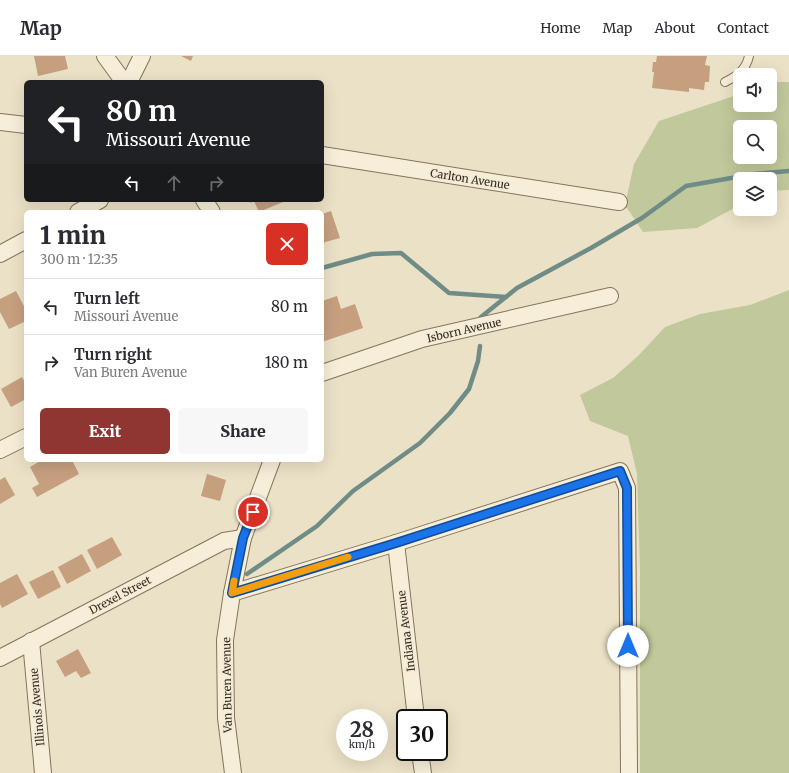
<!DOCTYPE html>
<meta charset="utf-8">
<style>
body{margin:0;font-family:Merriweather,serif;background:#f7f7f7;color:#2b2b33;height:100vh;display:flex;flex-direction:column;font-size:15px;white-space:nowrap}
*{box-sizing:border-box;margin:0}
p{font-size:13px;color:#7c7c81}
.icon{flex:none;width:22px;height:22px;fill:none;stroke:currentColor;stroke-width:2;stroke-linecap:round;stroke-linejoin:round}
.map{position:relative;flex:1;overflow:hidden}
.side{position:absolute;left:24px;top:154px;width:300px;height:252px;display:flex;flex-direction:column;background:#fff;border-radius:6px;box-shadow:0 4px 16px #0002}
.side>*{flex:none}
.top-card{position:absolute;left:24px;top:24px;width:300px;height:122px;border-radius:6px;box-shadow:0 4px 16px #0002;background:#202124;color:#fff;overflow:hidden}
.buttons{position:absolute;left:733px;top:12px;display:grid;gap:8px}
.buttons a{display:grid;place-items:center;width:44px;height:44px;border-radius:6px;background:#fff;box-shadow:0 4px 16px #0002;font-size:20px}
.speed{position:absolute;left:336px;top:653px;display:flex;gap:8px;font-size:20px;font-weight:700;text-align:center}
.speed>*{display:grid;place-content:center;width:52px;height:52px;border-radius:50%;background:#fff;box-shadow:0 4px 16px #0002;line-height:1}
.speed small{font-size:10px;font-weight:400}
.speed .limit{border:2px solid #111;border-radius:6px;background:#fff;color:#111}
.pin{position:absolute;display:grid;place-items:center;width:34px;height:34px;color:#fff;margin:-17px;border:2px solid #fff;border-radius:50%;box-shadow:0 1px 4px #0007}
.me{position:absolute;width:44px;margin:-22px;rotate:0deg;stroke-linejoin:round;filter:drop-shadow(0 0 3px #0008)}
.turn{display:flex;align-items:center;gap:14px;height:84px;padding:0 16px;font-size:18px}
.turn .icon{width:52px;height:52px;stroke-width:2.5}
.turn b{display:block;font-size:28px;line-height:34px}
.lanes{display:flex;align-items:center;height:38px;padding:0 16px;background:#0003;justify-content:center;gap:20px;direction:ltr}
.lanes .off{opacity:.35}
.round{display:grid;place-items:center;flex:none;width:42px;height:42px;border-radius:6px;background:#f7f7f7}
.headline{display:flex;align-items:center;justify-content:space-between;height:68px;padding:0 16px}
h1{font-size:24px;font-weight:800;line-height:30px}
.cta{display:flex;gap:8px;margin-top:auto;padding:8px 16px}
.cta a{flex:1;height:46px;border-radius:6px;background:#8f3532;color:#fff;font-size:16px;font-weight:800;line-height:46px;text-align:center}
.cta a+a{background:#f7f7f7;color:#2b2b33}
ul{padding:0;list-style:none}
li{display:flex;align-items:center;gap:12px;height:56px;padding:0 16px;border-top:1px solid #e1e1e2}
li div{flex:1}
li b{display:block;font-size:15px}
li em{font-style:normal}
header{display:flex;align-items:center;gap:24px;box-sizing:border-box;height:56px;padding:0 20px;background:#fff;border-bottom:1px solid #e1e1e2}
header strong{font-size:19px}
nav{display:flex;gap:22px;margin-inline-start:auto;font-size:14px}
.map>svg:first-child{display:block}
</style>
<header>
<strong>Map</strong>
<nav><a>Home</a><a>Map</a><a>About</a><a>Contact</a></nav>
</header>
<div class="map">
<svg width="789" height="717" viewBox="0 0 789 717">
<rect width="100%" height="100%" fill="#ebe1c6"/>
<g fill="#c1c89b" fill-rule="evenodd">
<path d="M777 26H789V134L770 135V123H740V149L697 172 643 176 625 149 634 108 659 65 740 38V49H770V29ZM740 71H770V101H740Z"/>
<polygon points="789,234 789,717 640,717 640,514 637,418 628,380 590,365 580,339 613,322 638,300 665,271 700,258 750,249"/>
</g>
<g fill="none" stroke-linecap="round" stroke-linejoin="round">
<g stroke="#6f8c86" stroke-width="4.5">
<polyline points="322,212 372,198 401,197 449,237 506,241"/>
<polyline points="481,261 517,232 591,192 642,162 686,130 754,118 789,115"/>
<polyline points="247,518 317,470 353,435 420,387 450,357 469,333 478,305 480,290"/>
</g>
</g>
<g fill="#c69f7f">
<polygon points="34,0 65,0 68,13 38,20"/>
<polygon points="181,0 193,0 191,5"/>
<polygon points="657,0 707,0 705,9 710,10 709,26 705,26 704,34 689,32 689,36 652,32 654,16 652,16 653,6 656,6"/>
<polygon points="249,144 283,144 283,146 259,156 254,145 250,147"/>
<polygon points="331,155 340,182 322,187 322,158"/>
<polygon points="16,235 26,254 26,265 9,273 0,256 0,243"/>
<polygon points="337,240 341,253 355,248 363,272 322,286 322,245"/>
<polygon points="22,321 26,328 26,343 11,351 1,333"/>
<polygon points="42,404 72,404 79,418 37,441 32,432 39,428 30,411"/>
<polygon points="207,418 226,424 220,445 201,440"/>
<polygon points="5,421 15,439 0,448 0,424"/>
<polygon points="112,481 122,499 97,513 87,494"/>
<polygon points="82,498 91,515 67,528 58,511"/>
<polygon points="53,514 61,531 38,543 29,526"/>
<polygon points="17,518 28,538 2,552 0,548 0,527"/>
<polygon points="78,593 91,617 81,622 76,615 65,621 56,605"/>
</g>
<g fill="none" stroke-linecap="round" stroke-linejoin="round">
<g stroke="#85745d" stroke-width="10">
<path id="lane" d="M725 26C737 20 746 14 749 0"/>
</g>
<g stroke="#85745d" stroke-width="18">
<g id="street">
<polyline points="105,0 124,26"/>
<polyline points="129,26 142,0"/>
<polyline points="0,66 26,69"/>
<polyline points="322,99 619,146"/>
<polyline points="204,144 212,156"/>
<polyline points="78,156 100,144"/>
<polyline points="0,198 26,184"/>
<polyline points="322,317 422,283 610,240"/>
<polyline points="0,394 26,381"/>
<polyline points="396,487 416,662"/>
<polyline points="232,537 396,487 620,415 627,432 629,717"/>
<polyline points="31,585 43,717"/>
<polyline points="0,602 224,485 243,482"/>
<polyline points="420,696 423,717"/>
<polyline points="233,717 226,662 225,584 232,537 243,482 272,404"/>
</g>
</g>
<use href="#lane" stroke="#f6eed9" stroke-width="8"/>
<use href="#street" stroke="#f6eed9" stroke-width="16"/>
</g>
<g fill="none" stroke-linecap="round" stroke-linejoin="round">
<g stroke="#114b97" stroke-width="10">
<polyline id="route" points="253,456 243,482 232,537 396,487 620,415 627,432 628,590"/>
</g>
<use href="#route" stroke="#1a73e8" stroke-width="7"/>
<polyline stroke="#f59e0b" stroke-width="7" points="234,525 232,537 348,501"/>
</g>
<g text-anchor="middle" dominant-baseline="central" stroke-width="3.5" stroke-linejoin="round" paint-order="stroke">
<g font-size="11" fill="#362b20" stroke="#f3ebd5">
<text transform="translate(470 123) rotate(9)">Carlton Avenue</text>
<text transform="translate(464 274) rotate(-13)">Isborn Avenue</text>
<text transform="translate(120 539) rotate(-28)">Drexel Street</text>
<text transform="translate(406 575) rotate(-97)">Indiana Avenue</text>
<text transform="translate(227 629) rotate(-91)">Van Buren Avenue</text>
<text transform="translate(37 651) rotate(-95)">Illinois Avenue</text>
</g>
</g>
</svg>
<div class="buttons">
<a><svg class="icon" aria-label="sound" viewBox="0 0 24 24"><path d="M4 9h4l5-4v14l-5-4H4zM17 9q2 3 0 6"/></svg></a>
<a><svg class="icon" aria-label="search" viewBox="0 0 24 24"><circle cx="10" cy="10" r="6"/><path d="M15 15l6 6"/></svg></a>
<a><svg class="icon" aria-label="layers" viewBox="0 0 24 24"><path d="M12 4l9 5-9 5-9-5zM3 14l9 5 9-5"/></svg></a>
</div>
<div class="speed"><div>28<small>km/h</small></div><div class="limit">30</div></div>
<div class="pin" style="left:253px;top:456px;background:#d93025"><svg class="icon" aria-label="arrive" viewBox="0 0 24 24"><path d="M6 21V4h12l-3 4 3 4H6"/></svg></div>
<svg class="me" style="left:628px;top:590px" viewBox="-20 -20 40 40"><circle r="19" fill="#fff"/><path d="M0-13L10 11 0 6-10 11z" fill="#1a73e8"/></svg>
<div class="top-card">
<div class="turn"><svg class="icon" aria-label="left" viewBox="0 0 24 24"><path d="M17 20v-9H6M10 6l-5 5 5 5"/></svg><div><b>80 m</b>Missouri Avenue</div></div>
<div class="lanes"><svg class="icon" aria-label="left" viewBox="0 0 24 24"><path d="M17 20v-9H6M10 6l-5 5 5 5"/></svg><svg class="icon off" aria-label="ahead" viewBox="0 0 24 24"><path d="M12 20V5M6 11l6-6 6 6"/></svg><svg class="icon off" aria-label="right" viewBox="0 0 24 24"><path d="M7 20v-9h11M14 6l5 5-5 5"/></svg></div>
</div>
<section class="side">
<div class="headline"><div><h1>1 min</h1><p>300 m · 12:35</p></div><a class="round" style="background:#d93025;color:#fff"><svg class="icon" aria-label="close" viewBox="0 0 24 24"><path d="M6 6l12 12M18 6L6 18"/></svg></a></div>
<ul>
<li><svg class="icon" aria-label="left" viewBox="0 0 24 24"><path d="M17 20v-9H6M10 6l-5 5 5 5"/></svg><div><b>Turn left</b><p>Missouri Avenue</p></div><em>80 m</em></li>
<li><svg class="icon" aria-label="right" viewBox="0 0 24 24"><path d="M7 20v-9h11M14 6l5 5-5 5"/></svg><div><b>Turn right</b><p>Van Buren Avenue</p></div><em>180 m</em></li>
</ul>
<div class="cta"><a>Exit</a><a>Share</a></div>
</section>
</div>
